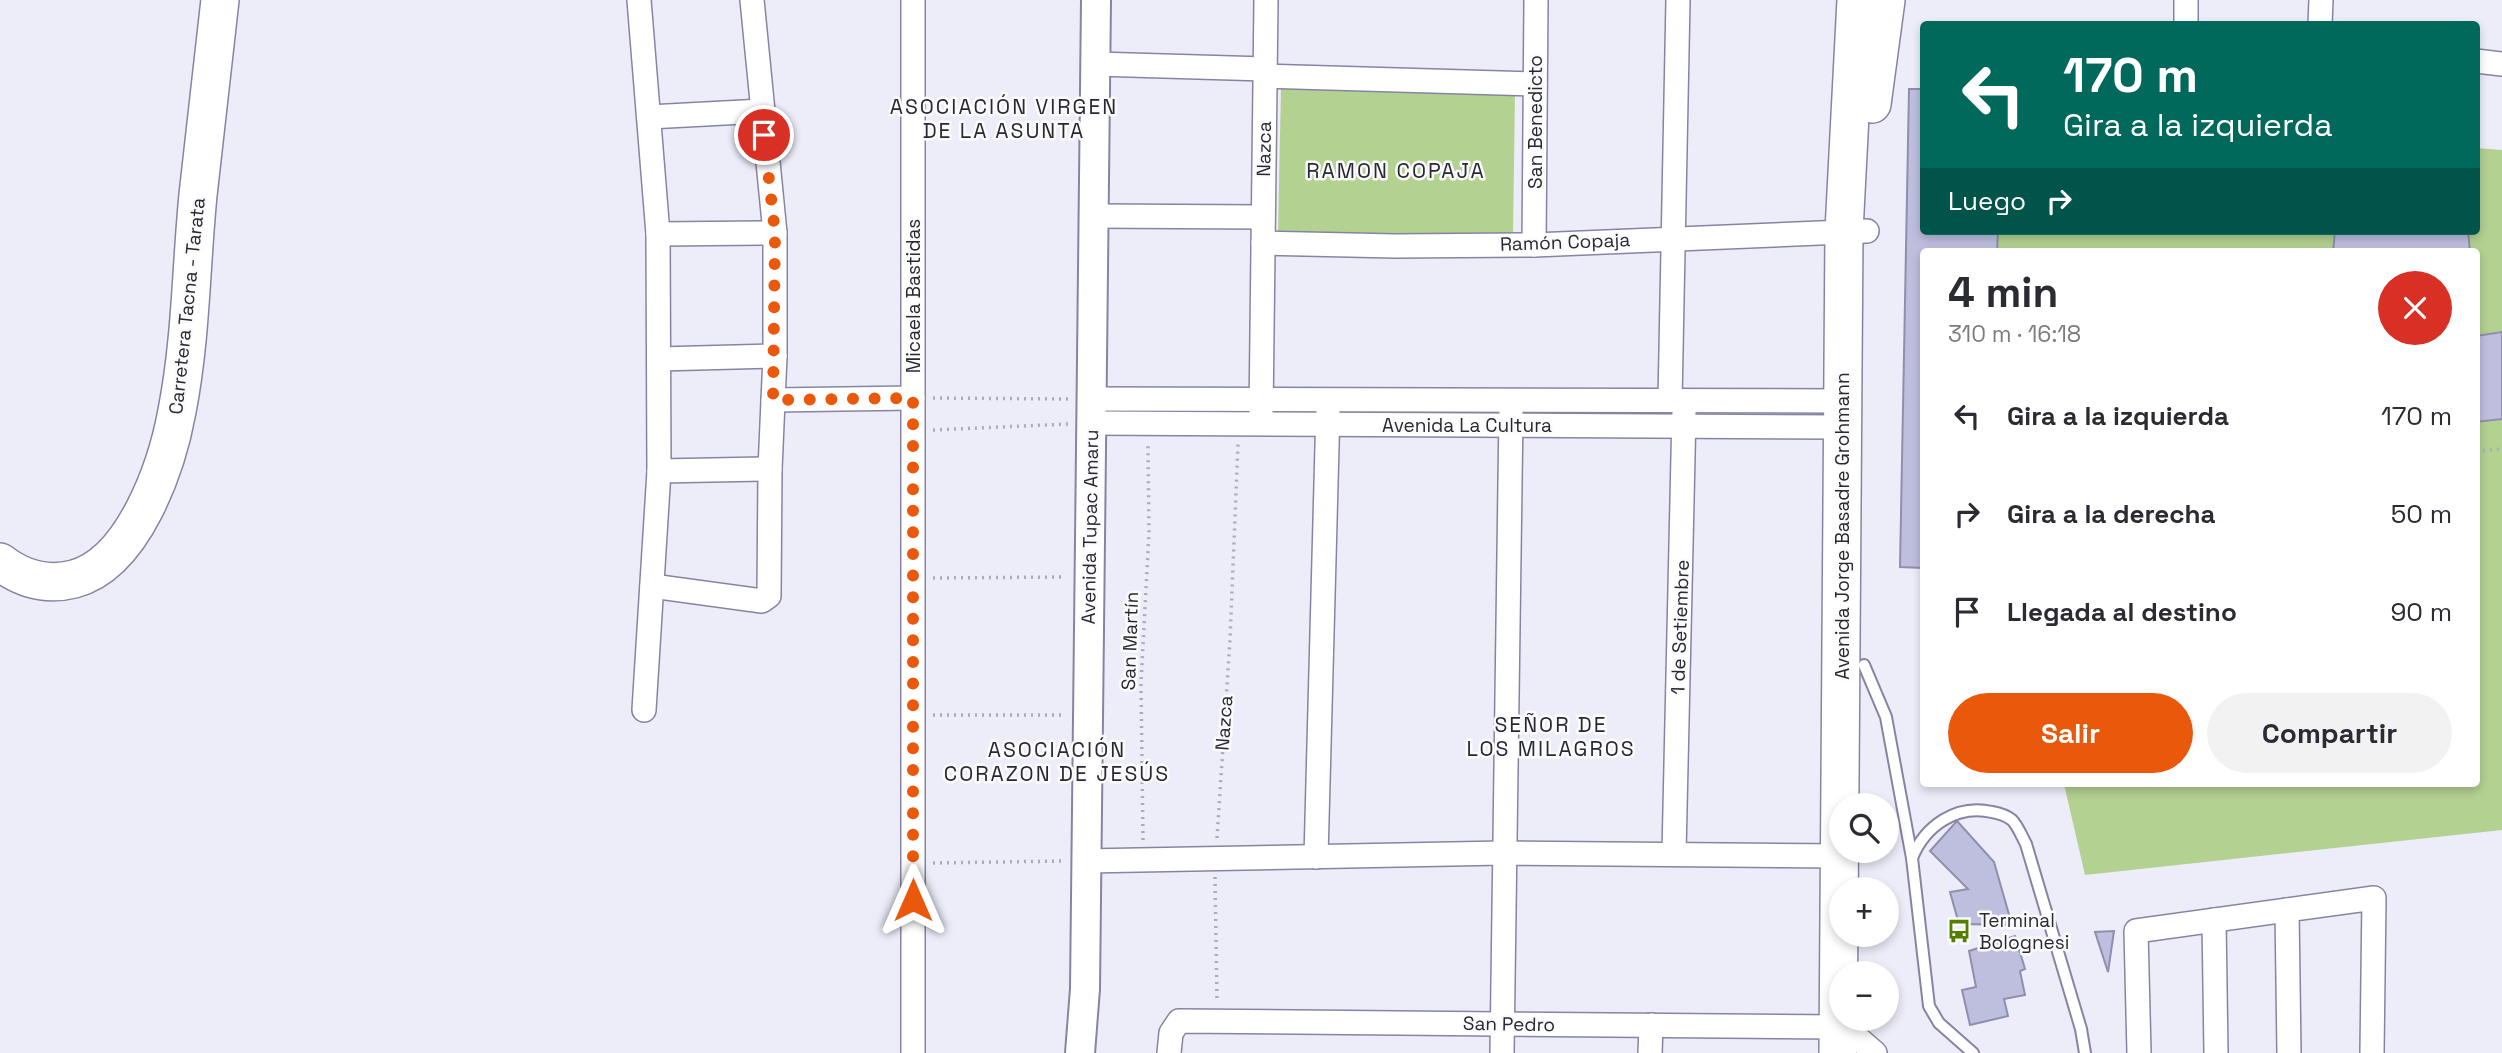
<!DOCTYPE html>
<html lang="es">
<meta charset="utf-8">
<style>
body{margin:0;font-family:"Space Grotesk",sans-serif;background:#f2f2f3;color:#2b2b33;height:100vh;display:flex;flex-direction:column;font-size:26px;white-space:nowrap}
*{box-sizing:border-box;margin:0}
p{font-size:23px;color:#7c7c81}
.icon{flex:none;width:38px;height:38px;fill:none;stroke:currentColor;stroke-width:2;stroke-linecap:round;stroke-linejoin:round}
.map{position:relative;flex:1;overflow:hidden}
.panel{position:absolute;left:1920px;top:248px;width:560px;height:539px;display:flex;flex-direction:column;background:#fff;border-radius:7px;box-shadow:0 4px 10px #0003}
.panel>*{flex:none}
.hud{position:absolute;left:1920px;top:21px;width:560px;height:214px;border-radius:7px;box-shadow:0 4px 10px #0003;background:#00695c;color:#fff;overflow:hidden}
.controls{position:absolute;left:1829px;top:793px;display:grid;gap:14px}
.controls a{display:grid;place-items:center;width:70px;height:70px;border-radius:50%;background:#fff;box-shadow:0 4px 10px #0003;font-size:35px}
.pin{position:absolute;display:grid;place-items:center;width:60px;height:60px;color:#fff;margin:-30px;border:4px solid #fff;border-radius:50%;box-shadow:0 2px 7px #0007}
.me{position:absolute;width:77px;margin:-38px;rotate:0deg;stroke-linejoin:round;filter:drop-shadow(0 0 5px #0008)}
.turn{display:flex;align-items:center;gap:24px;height:147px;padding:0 28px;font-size:32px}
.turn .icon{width:91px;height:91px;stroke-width:2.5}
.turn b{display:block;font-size:49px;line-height:60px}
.then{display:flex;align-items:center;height:66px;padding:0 28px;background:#0003;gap:14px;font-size:26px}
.round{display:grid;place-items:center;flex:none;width:74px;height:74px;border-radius:37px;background:#f2f2f3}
.summary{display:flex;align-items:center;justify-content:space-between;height:119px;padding:0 28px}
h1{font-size:42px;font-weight:700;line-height:52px}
.primary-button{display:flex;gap:14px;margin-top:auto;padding:14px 28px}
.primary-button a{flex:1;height:80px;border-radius:42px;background:#ea580c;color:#fff;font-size:28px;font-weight:700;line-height:80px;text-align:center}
.primary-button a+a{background:#f2f2f3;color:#2b2b33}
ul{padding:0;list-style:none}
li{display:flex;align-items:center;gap:21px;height:98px;padding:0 28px}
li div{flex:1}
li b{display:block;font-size:26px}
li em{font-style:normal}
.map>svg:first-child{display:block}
</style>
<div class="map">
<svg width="2502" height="1053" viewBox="0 0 2502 1053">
<rect width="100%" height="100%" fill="#ededfa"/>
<g fill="#b3d191">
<polygon points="1281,87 1515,92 1513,236 1510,241 1278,233"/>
<polygon points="2476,148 2502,150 2502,830 2085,875 2064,784 2476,784 2476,252 1997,252 1998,231 2476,231"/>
</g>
<g fill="#bebede" stroke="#8f8fad" stroke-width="2">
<polygon points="1909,89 1923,89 1923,231 1998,231 1997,252 1923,252 1923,568 1900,567"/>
<polygon points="2335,231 2468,231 2470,252 2333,252"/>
<polygon points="2502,332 2502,419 2476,422 2476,336"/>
<polygon points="1956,822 1958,822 1994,862 2012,925 1959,924 1950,892 1968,889 1930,851"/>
<polygon points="2114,931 2108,972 2095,932"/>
<polygon points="2015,936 2025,969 2020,971 2025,995 2004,999 2008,1016 1970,1025 1962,990 1976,987 1969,951"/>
</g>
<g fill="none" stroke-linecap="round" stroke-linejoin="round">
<g stroke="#8585a3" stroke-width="14">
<g id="service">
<polyline points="1864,665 1886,717 1912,858"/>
<path d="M1973 1053 1939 1023 1929 1006 1912 858C1925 826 1956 804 1992 812 1998 813 2007 816 2012 820 2018 826 2022 837 2026 844L2081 1029 2085 1053"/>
</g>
</g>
<g stroke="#8585a3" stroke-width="26">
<g id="minor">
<polyline points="639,0 658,234 659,471 644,710"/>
<polyline points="913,0 913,1053"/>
<polyline points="2186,0 2186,24"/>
<polyline points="2320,24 2321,0"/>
<polyline points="2476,61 2502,64"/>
<polyline points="1096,64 1265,69"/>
<polyline points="1265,76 1535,84"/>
<polyline points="649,117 762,111"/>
<polyline points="1094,216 1263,217"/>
<polyline points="658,234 775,233"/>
<polyline points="1263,243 1395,246 1534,245 1867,231"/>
<polyline points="1534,245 1536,0"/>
<polyline points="659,359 775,356"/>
<polyline points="1092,399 1843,401"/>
<polyline points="773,400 913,398"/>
<polyline points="1670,400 1678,0"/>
<polyline points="1261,415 1266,0"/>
<polyline points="1091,423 1843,427"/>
<polyline points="659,471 770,469"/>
<polyline points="652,586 762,601 769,596 770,469 775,356 775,233 752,0"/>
<polyline points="1674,853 1684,412"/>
<polyline points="1316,857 1328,409"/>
<polyline points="1086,861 1503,853 1840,856"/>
<polyline points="2287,910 2289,1053"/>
<polyline points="2214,920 2216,1053"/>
<polyline points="1860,1040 1875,1053"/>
<polyline points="1169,1053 1171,1033 1179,1021 1839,1027"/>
<polyline points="1502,1053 1511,412"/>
<polyline points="1650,1053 1651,1025"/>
<polyline points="2139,1053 2136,931 2374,898 2372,1053"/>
</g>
</g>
<g stroke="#8585a3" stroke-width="32">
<polyline id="tertiary" points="1080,1053 1085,989 1096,0"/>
</g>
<g stroke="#8585a3" stroke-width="40">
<g id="trunk">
<polyline points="1872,104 1886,0"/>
<path d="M0 562C22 579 47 586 74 579 134 563 167 466 177 411 191 340 191 266 198 195 205 130 213 65 220 0"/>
<polyline points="1838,1053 1844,231 1856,0"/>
</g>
</g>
<g stroke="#acacb9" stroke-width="3.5" stroke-dasharray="2 5" stroke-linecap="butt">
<polyline points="933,398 1069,399"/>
<polyline points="933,430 1068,424"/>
<polyline points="2476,451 2502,449"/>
<polyline points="933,578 1065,577"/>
<polyline points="933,715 1065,715"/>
<polyline points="1217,838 1230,640 1238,444"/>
<polyline points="1143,840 1141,683 1149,533 1148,445"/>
<polyline points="933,863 1065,861"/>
<polyline points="1215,877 1217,1002"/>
</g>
<use href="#service" stroke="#fff" stroke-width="10"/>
<use href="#minor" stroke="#fff" stroke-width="23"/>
<use href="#tertiary" stroke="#fff" stroke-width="28"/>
<use href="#trunk" stroke="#fff" stroke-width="37"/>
</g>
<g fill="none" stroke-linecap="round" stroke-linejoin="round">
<polyline stroke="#ea580c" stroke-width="12" stroke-dasharray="0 21.6" points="764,135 775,233 773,400 913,398 913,900"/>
</g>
<defs>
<g id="bus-bare" transform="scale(1.89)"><path d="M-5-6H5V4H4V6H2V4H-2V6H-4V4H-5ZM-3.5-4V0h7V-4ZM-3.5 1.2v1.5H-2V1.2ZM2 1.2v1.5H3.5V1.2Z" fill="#547e00" stroke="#fbfbfb" stroke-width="2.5" paint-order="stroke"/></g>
</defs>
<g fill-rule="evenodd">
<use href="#bus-bare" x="1959" y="931"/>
</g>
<g text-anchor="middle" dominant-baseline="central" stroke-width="5" stroke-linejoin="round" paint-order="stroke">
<g font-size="19" fill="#282834" stroke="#fbfbfb">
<text transform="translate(1535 122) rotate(-90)">San Benedicto</text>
<text transform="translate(1264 149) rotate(-89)">Nazca</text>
<text transform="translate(1565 242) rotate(-2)">Ramón Copaja</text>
<text transform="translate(913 296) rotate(-90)">Micaela Bastidas</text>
<text transform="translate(187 306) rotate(-84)">Carretera Tacna - Tarata</text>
<text x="1467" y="425">Avenida La Cultura</text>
<text transform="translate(1842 526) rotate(-90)">Avenida Jorge Basadre Grohmann</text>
<text transform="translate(1090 527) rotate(-89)">Avenida Tupac Amaru</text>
<text transform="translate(1680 627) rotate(-88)">1 de Setiembre</text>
<text transform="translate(1130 641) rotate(-88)">San Martín</text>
<text transform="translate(1224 723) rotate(-86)">Nazca</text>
<text transform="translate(1509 1024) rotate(1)">San Pedro</text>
</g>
<g font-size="19" fill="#282834" stroke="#fbfbfb" text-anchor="start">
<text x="1979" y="920">Terminal<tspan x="1979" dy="22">Bolognesi</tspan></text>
</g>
<g font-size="21" letter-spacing="2" fill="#282834" stroke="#fbfbfb">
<text x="1004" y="106">ASOCIACIÓN VIRGEN<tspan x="1004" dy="24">DE LA ASUNTA</tspan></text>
<text x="1396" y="170">RAMON COPAJA</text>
<text x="1551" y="724">SEÑOR DE<tspan x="1551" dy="24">LOS MILAGROS</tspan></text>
<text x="1057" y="749">ASOCIACIÓN<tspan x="1057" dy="24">CORAZON DE JESÚS</tspan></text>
</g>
</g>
</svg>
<div class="controls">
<a><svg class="icon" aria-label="search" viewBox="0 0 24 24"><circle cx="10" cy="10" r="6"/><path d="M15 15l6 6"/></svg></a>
<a>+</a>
<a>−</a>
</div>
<div class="pin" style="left:764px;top:135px;background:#d93025"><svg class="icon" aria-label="arrive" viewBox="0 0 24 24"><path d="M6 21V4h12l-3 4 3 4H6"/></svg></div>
<svg class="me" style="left:913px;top:900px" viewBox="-20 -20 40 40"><path d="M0-17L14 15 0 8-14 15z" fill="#ea580c" stroke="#fff" stroke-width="4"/></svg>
<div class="hud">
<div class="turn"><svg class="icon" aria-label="left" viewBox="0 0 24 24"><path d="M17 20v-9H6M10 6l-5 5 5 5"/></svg><div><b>170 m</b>Gira a la izquierda</div></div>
<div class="then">Luego<svg class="icon" aria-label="right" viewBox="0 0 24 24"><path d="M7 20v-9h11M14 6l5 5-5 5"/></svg></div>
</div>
<section class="panel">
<div class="summary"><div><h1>4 min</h1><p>310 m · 16:18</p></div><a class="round" style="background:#d93025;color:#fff"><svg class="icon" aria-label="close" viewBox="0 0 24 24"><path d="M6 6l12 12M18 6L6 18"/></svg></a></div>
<ul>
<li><svg class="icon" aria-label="left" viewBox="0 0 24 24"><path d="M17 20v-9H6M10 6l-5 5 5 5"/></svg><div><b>Gira a la izquierda</b></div><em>170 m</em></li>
<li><svg class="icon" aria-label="right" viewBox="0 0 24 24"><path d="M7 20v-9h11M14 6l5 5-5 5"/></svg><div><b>Gira a la derecha</b></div><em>50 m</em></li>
<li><svg class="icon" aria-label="arrive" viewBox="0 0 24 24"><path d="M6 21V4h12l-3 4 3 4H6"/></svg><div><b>Llegada al destino</b></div><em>90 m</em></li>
</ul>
<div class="primary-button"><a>Salir</a><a>Compartir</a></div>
</section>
</div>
